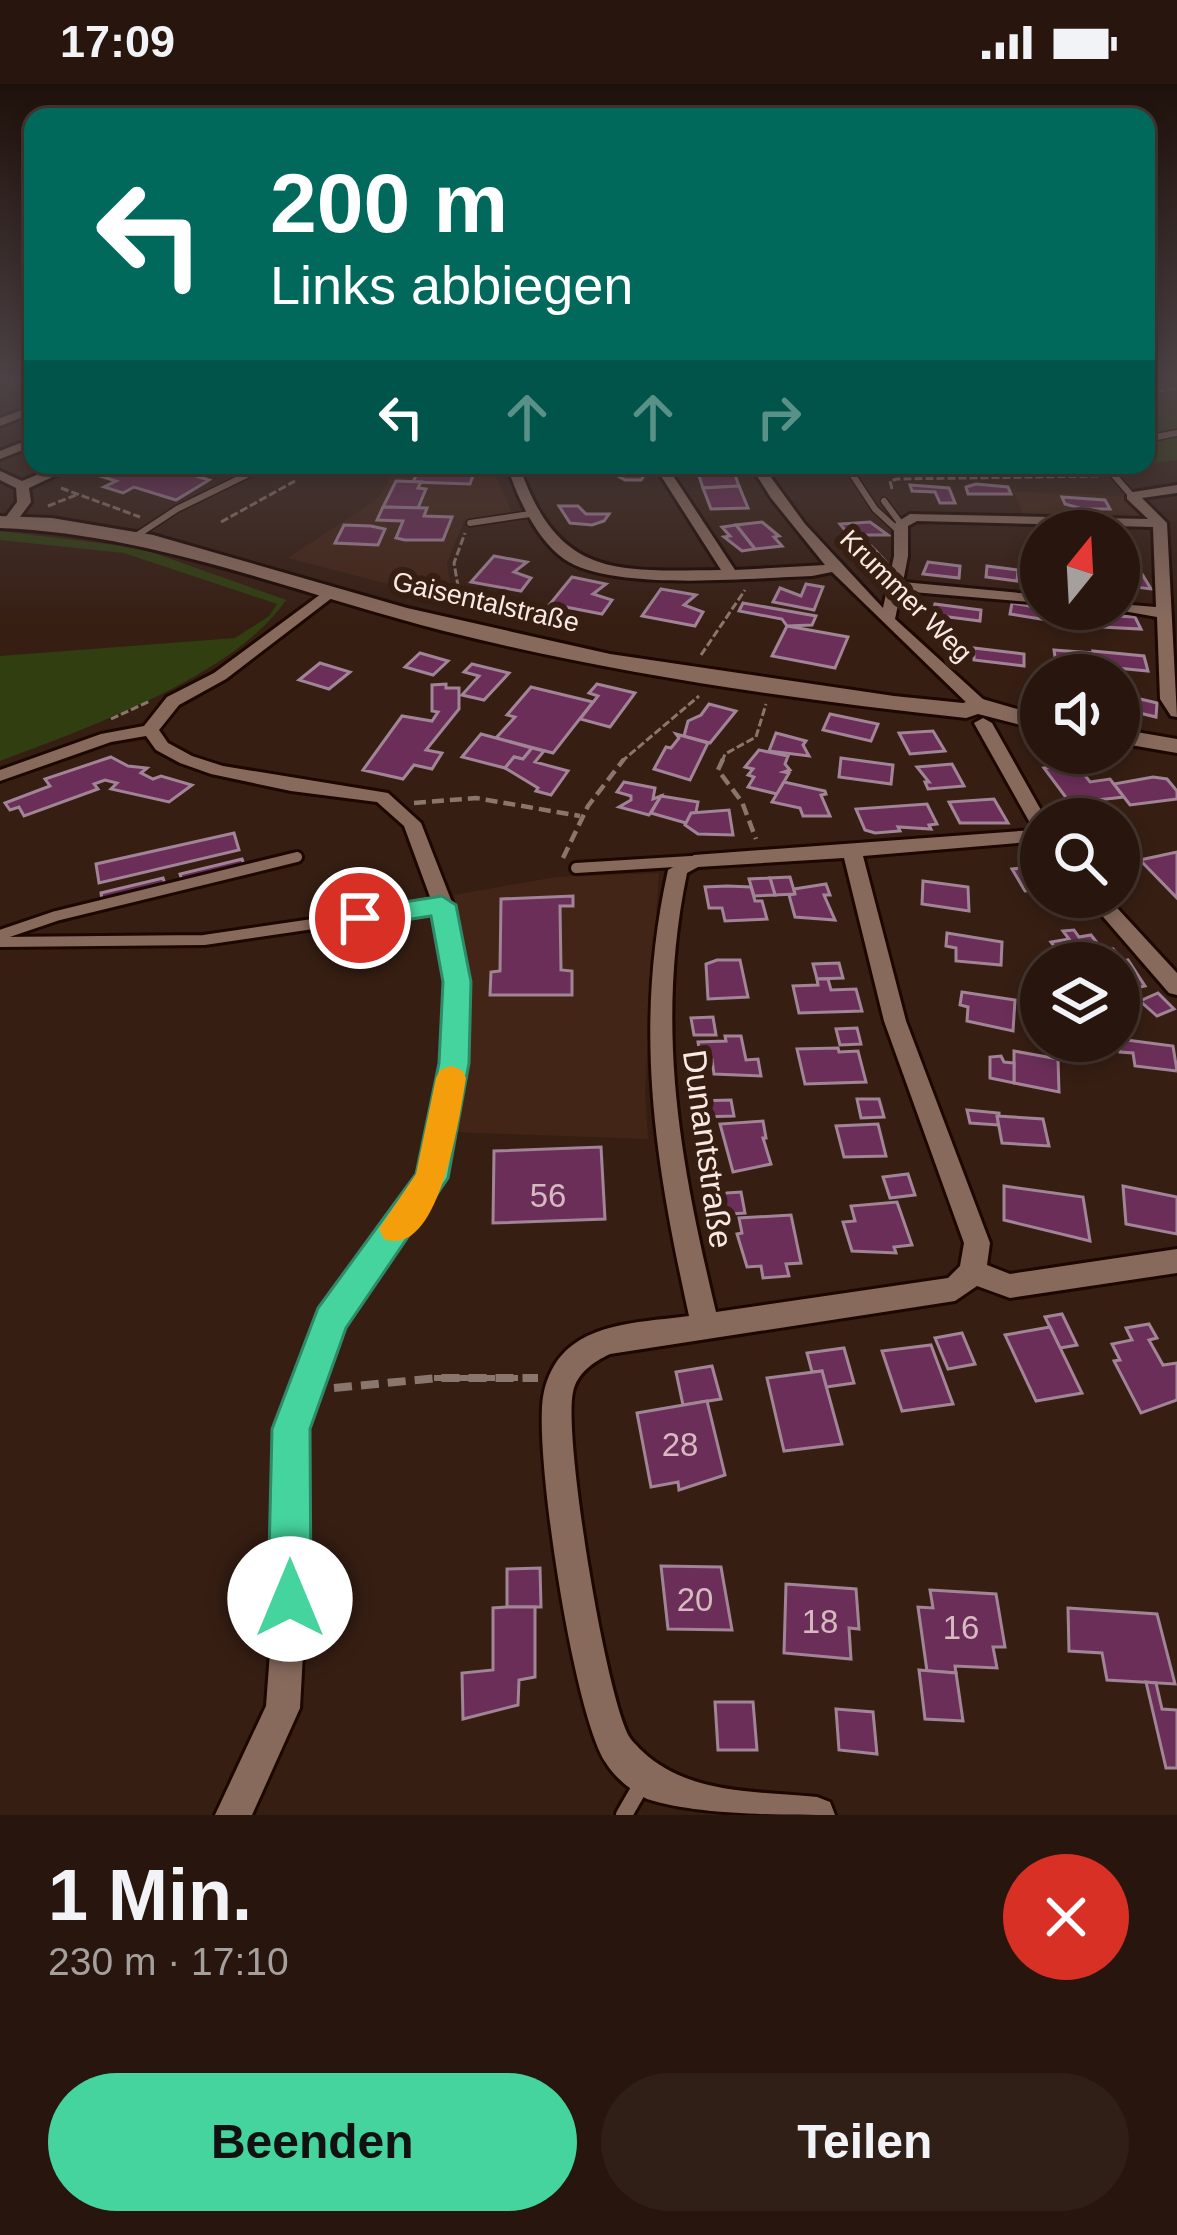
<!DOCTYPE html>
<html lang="de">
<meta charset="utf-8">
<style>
body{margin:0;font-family:Arial,sans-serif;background:#301f17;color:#f1f3f6;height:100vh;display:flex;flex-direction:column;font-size:45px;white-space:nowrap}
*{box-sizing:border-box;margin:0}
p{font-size:39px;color:#a59f9e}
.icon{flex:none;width:66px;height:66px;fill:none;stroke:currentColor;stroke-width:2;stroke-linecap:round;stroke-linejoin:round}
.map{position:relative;height:1731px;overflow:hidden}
.drawer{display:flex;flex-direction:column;background:#28160e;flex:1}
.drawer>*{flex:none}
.guide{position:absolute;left:24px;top:24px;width:1131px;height:366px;border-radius:24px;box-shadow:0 6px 18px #0003,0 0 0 3px #44352e;background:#00695c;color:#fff;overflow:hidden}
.needle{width:78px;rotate:18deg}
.tools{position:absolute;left:1020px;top:426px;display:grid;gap:24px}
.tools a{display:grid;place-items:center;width:120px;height:120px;border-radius:50%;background:#28160e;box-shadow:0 6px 18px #0003,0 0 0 3px #44352e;font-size:60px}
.pin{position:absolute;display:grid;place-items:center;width:102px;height:102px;color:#fff;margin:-51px;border:6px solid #fff;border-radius:50%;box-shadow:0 3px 12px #0007}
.me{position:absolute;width:132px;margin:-66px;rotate:0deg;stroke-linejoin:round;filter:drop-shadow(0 0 9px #0008)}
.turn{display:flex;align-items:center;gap:42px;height:252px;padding:0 48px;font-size:54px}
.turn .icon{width:156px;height:156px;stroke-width:2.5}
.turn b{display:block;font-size:84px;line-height:102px}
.lanes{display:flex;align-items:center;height:114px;padding:0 48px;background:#0003;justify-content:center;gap:60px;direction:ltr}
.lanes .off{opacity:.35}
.round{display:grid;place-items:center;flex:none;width:126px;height:126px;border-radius:63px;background:#301f17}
.head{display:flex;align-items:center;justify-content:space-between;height:204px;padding:0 48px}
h1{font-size:72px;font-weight:700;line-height:90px}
.primary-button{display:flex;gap:24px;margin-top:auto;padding:24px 48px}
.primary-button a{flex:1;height:138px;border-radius:72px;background:#46d49e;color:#111;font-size:48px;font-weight:700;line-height:138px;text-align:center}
.primary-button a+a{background:#301f17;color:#f1f3f6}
.status{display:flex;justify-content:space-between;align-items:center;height:84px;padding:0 60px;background:#28160e;direction:ltr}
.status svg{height:33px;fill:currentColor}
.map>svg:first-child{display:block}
</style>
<div class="status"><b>17:09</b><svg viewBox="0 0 49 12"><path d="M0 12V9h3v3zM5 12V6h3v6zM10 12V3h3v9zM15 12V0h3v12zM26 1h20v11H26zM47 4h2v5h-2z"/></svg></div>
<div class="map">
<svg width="1177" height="1731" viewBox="0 0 1177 1731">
<rect width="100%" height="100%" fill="#361e13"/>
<g fill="#432517">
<polygon points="400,381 491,381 513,431 464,437 447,479 453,517 288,474 376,416"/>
<polygon points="1014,408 1128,412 1154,437 1024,432"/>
<polygon points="659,789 645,1006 648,1055 453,1048 465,978 470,899 454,811 556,793"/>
</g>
<g fill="#303e10">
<polygon points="1146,294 1177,294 1177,376 1146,380"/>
<path d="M0 447 140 464 286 516C235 592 84 645 0 677V572L235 554 269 532 277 520 124 469 0 456Z"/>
</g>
<g fill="#6b2e58" stroke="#a18496" stroke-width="3">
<polygon points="97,381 160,381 209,396 176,416 134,403 123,409 104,403 116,397 84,387"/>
<polygon points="421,381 477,381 470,400 413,398"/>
<polygon points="619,381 637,382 646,389 641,396 625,396 609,387"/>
<polygon points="733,385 739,402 703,404 697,386"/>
<polygon points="396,397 421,398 418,404 426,405 418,424 383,423"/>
<polygon points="976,400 1008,403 1011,410 968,410 966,403"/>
<polygon points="910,401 949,404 955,419 940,419 935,408 912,407"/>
<polygon points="739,402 748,424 711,425 703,404"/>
<polygon points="1062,413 1105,416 1110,425 1083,425 1065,420"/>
<polygon points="559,422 578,422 586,430 609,430 604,437 592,441 570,439"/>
<polygon points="383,423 427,424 424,432 452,433 443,456 405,456 396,454 403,437 377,436"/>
<polygon points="762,438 779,452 774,453 782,462 755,465 736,441"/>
<polygon points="870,438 888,451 849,451 840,440"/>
<polygon points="344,441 371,442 385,445 378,461 335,459"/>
<polygon points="736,441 755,465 742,467 724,453 730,452 722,443"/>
<polygon points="871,462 876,467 890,482 881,483 874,476 861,478 850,464"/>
<polygon points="494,472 527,478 514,488 531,494 521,507 471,498"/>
<polygon points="928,478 960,482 959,494 923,490"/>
<polygon points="987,482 1018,486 1017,497 986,493"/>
<polygon points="1119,489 1142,490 1151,505 1119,501"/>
<polygon points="572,493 606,500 593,510 612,516 602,530 550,520"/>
<polygon points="806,500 823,503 814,526 773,518 780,504 801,512"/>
<polygon points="661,505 696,511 684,521 703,528 695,542 642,532"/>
<polygon points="743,519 816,532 812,541 787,542 782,535 739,527"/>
<polygon points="1012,519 1048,525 1047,536 1010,530"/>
<polygon points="935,520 981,526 980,537 933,531"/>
<polygon points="1078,530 1135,533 1141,545 1082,542"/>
<polygon points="787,542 848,553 835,584 772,572"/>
<polygon points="974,564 1024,570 1024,582 974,576"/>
<polygon points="1054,566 1093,569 1096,584 1056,580"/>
<polygon points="1093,567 1144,572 1148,587 1096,582"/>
<polygon points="420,569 448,577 433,591 405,583"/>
<polygon points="320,579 350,588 329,605 299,596"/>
<polygon points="472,580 509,589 484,616 462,611 479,592 464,588"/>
<polygon points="446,600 446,604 459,604 459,625 426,666 442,669 432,685 414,681 403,695 363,686 402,632 432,637 438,628 432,627 432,601"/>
<polygon points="597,600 635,609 610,643 580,635 598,612 589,609"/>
<polygon points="531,603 593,618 553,669 496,654 515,633 507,631"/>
<polygon points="1119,610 1157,619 1156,633 1119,624"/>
<polygon points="709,620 736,627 710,659 684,652 688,637 701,631"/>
<polygon points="830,630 878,640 871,657 823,646"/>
<polygon points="933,647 945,667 910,670 899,649"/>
<polygon points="776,649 806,657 803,661 809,672 769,667"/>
<polygon points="481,650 496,654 532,664 523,675 514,673 505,684 462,673"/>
<polygon points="676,650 708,659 690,696 654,685 666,663 671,664 679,654"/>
<polygon points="532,664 544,667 535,678 568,687 551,711 536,707 538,704 505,684 514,673 523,675"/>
<polygon points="759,666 788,672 785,680 790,686 784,688 789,689 777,710 748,703 754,693 748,691 753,685 745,683"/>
<polygon points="111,673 128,682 147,684 141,689 153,695 161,692 192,701 169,718 111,705 117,699 105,696 94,700 98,705 24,732 19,723 10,726 5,719 50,702 45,695"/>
<polygon points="841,674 893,681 891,700 839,693"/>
<polygon points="952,680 964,702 928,705 925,698 929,698 917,683"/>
<polygon points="1077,681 1090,698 1110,695 1124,713 1070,719 1044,684"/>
<polygon points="1153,693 1167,695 1177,707 1177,715 1130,721 1114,700"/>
<polygon points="624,698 655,704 653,715 661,712 649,731 619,723 631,716 631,712 617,708"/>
<polygon points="784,698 825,707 826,710 821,711 830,732 803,732 800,724 772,718"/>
<polygon points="661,712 698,718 696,728 686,739 651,729"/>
<polygon points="994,715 1008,739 960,739 949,718"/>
<polygon points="927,720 937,740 929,741 931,745 898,743 900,747 875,749 865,746 856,725"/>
<polygon points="729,726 733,751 698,750 685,741 691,729"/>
<polygon points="234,749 239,766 99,799 96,780"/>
<polygon points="1177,768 1177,814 1140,776"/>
<polygon points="242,775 244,781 182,796 180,790"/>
<polygon points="1041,782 1041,805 1025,807 1012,785"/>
<polygon points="790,793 795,810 775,811 770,794"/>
<polygon points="163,794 165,800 102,816 101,809"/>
<polygon points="770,794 775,811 754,812 749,795"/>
<polygon points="923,797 968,803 969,827 922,820"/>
<polygon points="826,800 830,811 824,811 835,836 795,833 789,811 795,810 794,805"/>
<polygon points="727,802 751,803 755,817 762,817 767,835 725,837 722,824 709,824 705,803"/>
<polygon points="573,812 573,822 560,822 561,886 572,887 572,911 490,911 491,888 500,887 501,815"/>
<polygon points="1074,846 1079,853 1091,851 1108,873 1067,879 1051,858 1069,855 1063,847"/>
<polygon points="947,849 1002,858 1001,881 956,877 956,864 946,862"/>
<polygon points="1113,865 1123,877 1128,876 1145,902 1122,907 1119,879 1091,876 1108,873 1104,867"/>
<polygon points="717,876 740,876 748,913 708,915 706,880"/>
<polygon points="839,879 843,894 817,895 813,880"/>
<polygon points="817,895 828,895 831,906 856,905 862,927 799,929 793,902 818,901"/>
<polygon points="962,908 1015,916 1013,947 967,937 968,923 960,921"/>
<polygon points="1158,909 1174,925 1157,932 1140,917"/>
<polygon points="713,933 716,951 694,951 691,934"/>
<polygon points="857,944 861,960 840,961 836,945"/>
<polygon points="725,952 741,952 746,976 758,975 761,992 714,990 712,976 701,976 698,958 726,957"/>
<polygon points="1119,955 1173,962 1177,987 1135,982 1133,969 1120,968"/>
<polygon points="838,964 839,968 858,967 866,998 805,1000 797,965"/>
<polygon points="1014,967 1058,975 1059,1008 1014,999"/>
<polygon points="1001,972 1004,978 1014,979 1014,999 990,994 990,973"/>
<polygon points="857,1015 879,1015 884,1033 861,1034"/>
<polygon points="731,1016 734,1032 699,1033 696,1017"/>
<polygon points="967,1026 999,1029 998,1041 970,1039"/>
<polygon points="997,1032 1043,1035 1049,1062 1002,1059"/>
<polygon points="763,1037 766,1054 763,1054 771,1080 733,1088 720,1040"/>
<polygon points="878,1040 886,1072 844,1073 836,1042"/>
<polygon points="601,1063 605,1135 493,1139 494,1067"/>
<polygon points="908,1090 915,1111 890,1114 883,1093"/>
<polygon points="1004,1102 1083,1113 1090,1157 1004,1136"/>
<polygon points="1123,1102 1177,1113 1177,1150 1126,1140"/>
<polygon points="741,1108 745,1129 715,1131 712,1110"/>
<polygon points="897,1118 912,1161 894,1163 896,1169 852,1167 843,1138 855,1137 851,1122"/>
<polygon points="791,1131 801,1179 786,1180 789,1192 763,1194 761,1182 747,1183 737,1150 742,1149 739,1134"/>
<polygon points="1062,1230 1077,1261 1060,1264 1045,1233"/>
<polygon points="1149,1240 1157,1254 1149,1256 1163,1281 1177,1279 1177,1316 1141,1329 1114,1277 1120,1276 1112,1260 1132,1256 1126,1244"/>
<polygon points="1050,1243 1082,1309 1036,1317 1005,1251"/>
<polygon points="962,1249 975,1280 948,1285 935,1254"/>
<polygon points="931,1261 953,1320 902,1327 882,1267"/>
<polygon points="844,1264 854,1299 826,1303 822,1287 812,1288 807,1269"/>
<polygon points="712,1282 721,1315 683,1321 676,1288"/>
<polygon points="822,1287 842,1360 784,1367 767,1294"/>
<polygon points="707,1317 725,1391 679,1406 678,1398 651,1403 637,1329"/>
<polygon points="661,1482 721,1483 732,1546 668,1545"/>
<polygon points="540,1484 541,1523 507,1523 507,1485"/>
<polygon points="786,1500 856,1505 859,1545 849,1544 851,1575 784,1569"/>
<polygon points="930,1506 996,1510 1005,1563 993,1563 997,1584 955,1582 956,1589 927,1587 918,1523 933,1524"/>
<polygon points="507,1523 535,1523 535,1593 519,1596 518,1621 463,1635 462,1589 493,1586 493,1524"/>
<polygon points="1068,1524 1157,1530 1175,1600 1107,1596 1102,1569 1069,1567"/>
<polygon points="919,1586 956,1589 963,1637 925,1635"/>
<polygon points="1146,1598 1156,1599 1162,1625 1177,1626 1177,1684 1166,1684"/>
<polygon points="715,1618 753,1618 757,1666 718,1666"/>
<polygon points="836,1625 873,1628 877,1670 839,1666"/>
</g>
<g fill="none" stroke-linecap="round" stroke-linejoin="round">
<g stroke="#1d0701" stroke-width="9">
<g id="service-far2">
<polyline points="1146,355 1177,349"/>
<polyline points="846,381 875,425 901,449"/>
<polyline points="1105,381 1132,412"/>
<polyline points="884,417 901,440"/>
<polyline points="470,439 537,429"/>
<polyline points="136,452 177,425 257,386"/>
</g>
</g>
<g stroke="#1d0701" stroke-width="16">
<g id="service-far1">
<polyline points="576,784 691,777"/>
<polyline points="0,851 56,832 297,773"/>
<polyline points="0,858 204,856 443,821"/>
</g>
</g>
<g stroke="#1d0701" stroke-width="22">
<polyline id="service" points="624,1731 643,1698"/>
</g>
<g stroke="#1d0701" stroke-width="6">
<g id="minor">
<polygon points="0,294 10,294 0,299"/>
<polygon points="33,322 33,329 0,342 0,334"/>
<polygon points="33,354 33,362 0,375 0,367"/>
<polygon points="61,381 78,381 29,404 31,418 14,441 4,441 2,438 17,418 16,404 0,396 0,387 22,397"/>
<path d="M507 381H519C558 495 616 487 721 486L654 381H666L735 486 825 481 771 414 750 381H762L805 440 883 524 894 472V440L910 430 1148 435 1127 415V409L1177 401V409L1142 414 1167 439 1177 633 1171 632 1160 615 1157 533 1112 525H1119V520L1156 523 1153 443 917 437 908 442V472L903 498 1041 511V519L901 507 895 535 985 617 987 621 979 626 973 625 832 488 812 492C752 494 612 508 564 475 536 455 517 413 507 381Z"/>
<polygon points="325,507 337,510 226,595 179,621 159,646 168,659 192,672 223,682 388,709 421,739 453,821 468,898 465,979 444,1094 342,1243 306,1345 306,1515 300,1624 252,1731 215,1731 266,1622 274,1515 276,1345 321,1227 419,1091 443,979 446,898 433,821 404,742 377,718 291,707 211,690 180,679 156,666 146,652 111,658 0,697 0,686 101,650 144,642 167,613 214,589"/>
<path d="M983 634 992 639 1046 735H1041V757L863 772 906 937 990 1159 987 1181 1010 1190 1177 1165V1189L1010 1214 977 1202 955 1217 610 1270C593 1278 577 1289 573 1308 563 1353 606 1615 630 1654 632 1657 639 1664 642 1667 688 1711 758 1707 817 1713L830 1718 835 1731C778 1731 697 1731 647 1715 632 1707 615 1694 606 1679 574 1632 534 1371 543 1313 545 1299 552 1282 561 1272 591 1237 648 1238 689 1232 655 1077 633 944 668 786L694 771 1034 746 974 639ZM844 774 884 937 964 1159 960 1182 948 1194 716 1228C680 1077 655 944 687 789L698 783Z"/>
<polygon points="1086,813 1107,813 1177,889 1177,911 1169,909"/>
</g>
</g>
<g stroke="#1d0701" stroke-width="6">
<g id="secondary">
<path d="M0 432 52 434 153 451 407 524 610 570 894 612 963 619 979 614 1041 632V646L978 630 966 634C790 615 615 590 444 547 296 509 154 450 0 444Z"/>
<polygon points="1119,645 1177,655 1177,669 1119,659"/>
</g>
</g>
<g stroke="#8b766d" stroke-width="3" stroke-dasharray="8 3" stroke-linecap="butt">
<polyline points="1146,310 1177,304"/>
<polyline points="61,404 140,433"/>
<polyline points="892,405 890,397 897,395 1098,392"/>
<polyline points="48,422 76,411"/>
<polyline points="221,438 295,397"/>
<polyline points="462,525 454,479 465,449"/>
<polyline points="701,571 745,506"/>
<polyline points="111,635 150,617"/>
<polyline points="621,678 699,612"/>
<polyline points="722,678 725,670 756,653 766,620"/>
</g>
<g stroke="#8b766d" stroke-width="4.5" stroke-dasharray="12 6" stroke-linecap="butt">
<polyline points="723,675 718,686 742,718 756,755"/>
<polyline points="414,719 476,714 580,732"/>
<polyline points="563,774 588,722 624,675"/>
</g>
<polyline stroke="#8b766d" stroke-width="6" stroke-dasharray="15 8" stroke-linecap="butt" points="434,1294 538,1294"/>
<polyline stroke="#8b766d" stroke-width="8" stroke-dasharray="18 9" stroke-linecap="butt" points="334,1304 438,1294 538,1294"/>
<use href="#service-far2" stroke="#886a5d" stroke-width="6"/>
<use href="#service-far1" stroke="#886a5d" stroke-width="10"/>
<use href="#service" stroke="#886a5d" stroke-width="16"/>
<use href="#minor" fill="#886a5d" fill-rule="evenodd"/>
<use href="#secondary" fill="#886a5d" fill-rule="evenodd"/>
</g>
<linearGradient id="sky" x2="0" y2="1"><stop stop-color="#1e100a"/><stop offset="0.55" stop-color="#4c4144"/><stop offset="1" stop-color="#4c4144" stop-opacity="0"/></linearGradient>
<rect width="1177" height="537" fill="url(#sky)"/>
<polygon fill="#46d49e" stroke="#2e8a67" stroke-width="3" points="442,812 456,821 471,898 469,979 448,1094 346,1244 310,1345 311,1515 304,1530 290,1536 275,1530 268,1515 272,1345 318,1224 416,1090 439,979 443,898 431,832 360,843 347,834 360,825"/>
<path fill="#f59e0b" d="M451 982 462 986 466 994C460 1029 440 1176 384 1155L379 1145 416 1090 436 994 440 986Z"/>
<g text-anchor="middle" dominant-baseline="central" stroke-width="12" stroke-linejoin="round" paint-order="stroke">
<g font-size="27" fill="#fae9e2" stroke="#361e13">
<text transform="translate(906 512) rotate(45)">Krummer Weg</text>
<text transform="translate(486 518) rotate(13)">Gaisentalstraße</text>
</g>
<g font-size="33" fill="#fae9e2" stroke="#361e13">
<text transform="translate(708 1065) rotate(82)">Dunantstraße</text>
</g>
<g font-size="33" fill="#d6bac0">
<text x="548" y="1111">56</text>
<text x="680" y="1360">28</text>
<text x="695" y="1515">20</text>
<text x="820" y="1537">18</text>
<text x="961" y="1543">16</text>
</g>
</g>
</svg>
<div class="tools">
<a><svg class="needle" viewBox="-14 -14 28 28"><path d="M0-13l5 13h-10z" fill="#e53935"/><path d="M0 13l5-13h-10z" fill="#a59f9e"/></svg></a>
<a><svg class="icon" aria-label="sound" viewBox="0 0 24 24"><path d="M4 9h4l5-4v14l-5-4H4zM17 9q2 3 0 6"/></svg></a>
<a><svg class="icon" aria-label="search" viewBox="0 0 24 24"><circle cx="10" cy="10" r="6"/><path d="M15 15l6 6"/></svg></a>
<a><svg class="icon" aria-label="layers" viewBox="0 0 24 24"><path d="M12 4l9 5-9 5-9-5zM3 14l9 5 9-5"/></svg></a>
</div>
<div class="pin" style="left:360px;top:834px;background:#d93025"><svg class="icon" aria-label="arrive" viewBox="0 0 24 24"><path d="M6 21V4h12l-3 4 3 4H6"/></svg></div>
<svg class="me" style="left:290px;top:1515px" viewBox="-20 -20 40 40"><circle r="19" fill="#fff"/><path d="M0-13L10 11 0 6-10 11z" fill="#46d49e"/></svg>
<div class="guide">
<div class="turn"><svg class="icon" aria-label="left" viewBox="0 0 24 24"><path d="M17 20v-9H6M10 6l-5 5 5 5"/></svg><div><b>200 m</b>Links abbiegen</div></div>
<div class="lanes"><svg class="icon" aria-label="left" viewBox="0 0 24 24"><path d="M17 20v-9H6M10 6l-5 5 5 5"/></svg><svg class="icon off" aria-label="ahead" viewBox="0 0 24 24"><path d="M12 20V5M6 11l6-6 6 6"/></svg><svg class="icon off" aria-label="ahead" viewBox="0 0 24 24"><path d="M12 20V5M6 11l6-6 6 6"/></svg><svg class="icon off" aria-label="right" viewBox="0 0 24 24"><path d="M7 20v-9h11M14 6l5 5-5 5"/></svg></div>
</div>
</div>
<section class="drawer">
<div class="head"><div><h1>1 Min.</h1><p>230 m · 17:10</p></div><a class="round" style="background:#d93025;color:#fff"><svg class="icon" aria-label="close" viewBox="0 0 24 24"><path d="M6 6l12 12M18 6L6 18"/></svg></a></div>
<div class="primary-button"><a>Beenden</a><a>Teilen</a></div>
</section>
